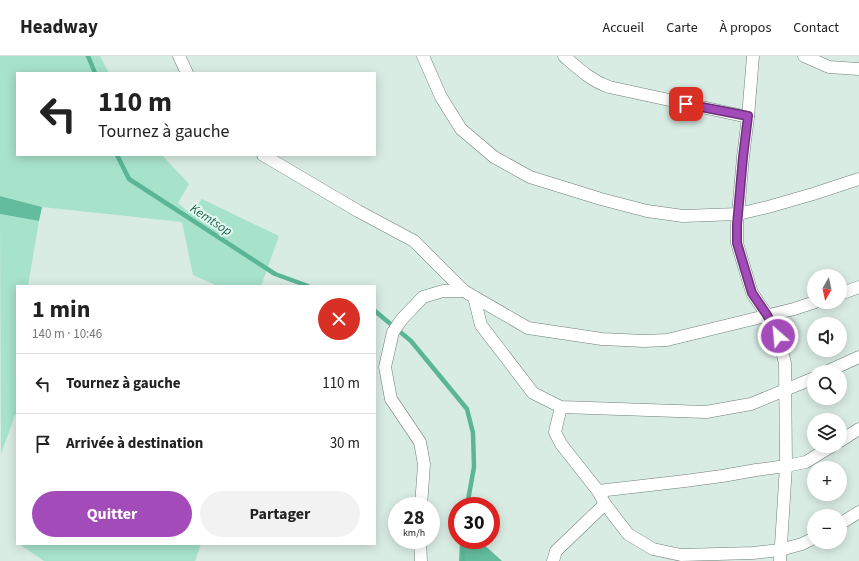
<!DOCTYPE html>
<html lang="fr">
<meta charset="utf-8">
<style>
body{margin:0;font-family:"Source Sans 3",sans-serif;background:#f2f2f2;color:#222;height:100vh;display:flex;flex-direction:column;font-size:15px;white-space:nowrap}
*{box-sizing:border-box;margin:0}
p{font-size:13px;color:#767676}
.icon{flex:none;width:22px;height:22px;fill:none;stroke:currentColor;stroke-width:2;stroke-linecap:round;stroke-linejoin:round}
.map{position:relative;flex:1;overflow:hidden}
.panel{position:absolute;left:16px;top:229px;width:360px;height:260px;display:flex;flex-direction:column;background:#fff;border-radius:0px;box-shadow:0 2px 10px #0003}
.panel>*{flex:none}
.guide{position:absolute;left:16px;top:16px;width:360px;height:84px;border-radius:0px;box-shadow:0 2px 10px #0003;background:#fff;color:#222;overflow:hidden}
.needle{width:26px;rotate:189deg}
.buttons{position:absolute;left:807px;top:213px;display:grid;gap:8px}
.buttons a{display:grid;place-items:center;width:40px;height:40px;border-radius:50%;background:#fff;box-shadow:0 2px 10px #0003;font-size:20px}
.speed{position:absolute;left:388px;top:441px;display:flex;gap:8px;font-size:20px;font-weight:700;text-align:center}
.speed>*{display:grid;place-content:center;width:52px;height:52px;border-radius:50%;background:#fff;box-shadow:0 2px 10px #0003;line-height:1}
.speed small{font-size:10px;font-weight:400}
.speed .limit{border:6px solid #d22;background:#fff;color:#111}
.pin{position:absolute;display:grid;place-items:center;width:34px;height:34px;color:#fff;margin:-17px;border-radius:8px;box-shadow:0 2px 6px #0006}
.me{position:absolute;width:44px;margin:-22px;rotate:333deg;stroke-linejoin:round;filter:drop-shadow(0 0 3px #0008)}
.turn{display:flex;align-items:center;gap:14px;height:84px;padding:0 16px;font-size:18px}
.turn .icon{width:52px;height:52px;stroke-width:2.5}
.turn b{display:block;font-size:28px;line-height:34px}
.round{display:grid;place-items:center;flex:none;width:42px;height:42px;border-radius:21px;background:#f2f2f2}
.overview{display:flex;align-items:center;justify-content:space-between;height:68px;padding:0 16px}
h1{font-size:24px;font-weight:700;line-height:30px}
.primary-button{display:flex;gap:8px;margin-top:auto;padding:8px 16px}
.primary-button a{flex:1;height:46px;border-radius:24px;background:#a34cb9;color:#fff;font-size:16px;font-weight:700;line-height:46px;text-align:center}
.primary-button a+a{background:#f2f2f2;color:#222}
ul{padding:0;list-style:none}
li{display:flex;align-items:center;gap:12px;height:60px;padding:0 16px;border-top:1px solid #e0e0e0}
li div{flex:1}
li b{display:block;font-size:15px}
li em{font-style:normal}
header{display:flex;align-items:center;gap:24px;box-sizing:border-box;height:56px;padding:0 20px;background:#fff;border-bottom:1px solid #e0e0e0}
header strong{font-size:19px}
nav{display:flex;gap:22px;margin-inline-start:auto;font-size:14px}
.map>svg:first-child{display:block}
</style>
<header>
<strong>Headway</strong>
<nav><a>Accueil</a><a>Carte</a><a>À propos</a><a>Contact</a></nav>
</header>
<div class="map">
<svg width="859" height="505" viewBox="0 0 859 505">
<rect width="100%" height="100%" fill="#d9ece4"/>
<g fill="#a7e2cb">
<polygon points="0,0 100,0 109,17 17,17 17,99 162,99 189,128 178,147 191,158 202,143 279,180 261,230 218,230 193,219 182,166 42,151 0,140"/>
<polygon points="0,158 39,165 28,230 17,230 17,359 15,359 1,398"/>
<polygon points="19,488 201,488 195,505 44,505"/>
</g>
<g fill="#62bc9d">
<polygon points="0,140 42,151 39,165 0,158"/>
<polygon points="460,484 479,484 502,505 459,505"/>
</g>
<g fill="none" stroke-linecap="round" stroke-linejoin="round">
<g stroke="#5bb697" stroke-width="4.5">
<polyline points="88,0 95,17"/>
<polyline points="117,99 129,123 275,218 308,230"/>
<polyline points="375,255 411,285 467,353 473,377 474,411 467,450"/>
<polyline points="463,505 464,484"/>
</g>
<g stroke="#6e7f78" stroke-width="13">
<g id="street">
<polyline points="179,0 187,17"/>
<polyline points="423,0 441,41 461,73 494,101 530,121 601,143 647,155 683,160 738,158 768,151 813,138 859,123"/>
<path d="M564 0C579 13 590 24 609 31L748 61"/>
<polyline points="753,0 748,61 743,101 737,169 737,187 752,237 767,259 778,280 785,307 786,410 780,505"/>
<polyline points="804,0 829,11 859,13"/>
<polyline points="263,99 358,155 414,185 464,235 528,272 602,283 644,285 667,284 794,253 815,246"/>
<polyline points="840,238 859,231"/>
<polyline points="474,241 481,269 533,337 561,351 706,356 751,348 814,322"/>
<polyline points="826,316 859,301"/>
<polyline points="561,351 555,376 561,388 598,435 605,448 628,478 653,493 681,499 753,497 780,494 802,488 814,482"/>
<polyline points="840,385 859,373"/>
<polyline points="598,435 685,425 722,420 756,414 786,410 806,406 832,390"/>
<polyline points="421,450 424,408 420,386 391,343 385,311 393,276 402,263 423,241 443,235 464,235"/>
<polyline points="840,468 859,456"/>
<polyline points="420,484 421,505"/>
<polyline points="553,505 556,495 605,448"/>
</g>
</g>
<use href="#street" stroke="#fff" stroke-width="12"/>
</g>
<g fill="none" stroke-linecap="round" stroke-linejoin="round">
<g stroke="#6a3178" stroke-width="10">
<polyline id="route" points="686,48 748,60 743,101 737,169 737,187 752,237 767,259 778,280"/>
</g>
<use href="#route" stroke="#a34cb9" stroke-width="7"/>
</g>
<g text-anchor="middle" dominant-baseline="central" stroke-width="4" stroke-linejoin="round" paint-order="stroke">
<g font-size="13" font-style="italic" fill="#1f644f" stroke="#e6f9f1">
<text transform="translate(211 164) rotate(33)">Kemtsop</text>
</g>
</g>
</svg>
<div class="buttons">
<a><svg class="needle" viewBox="-14 -14 28 28"><path d="M0-13l5 13h-10z" fill="#e53935"/><path d="M0 13l5-13h-10z" fill="#767676"/></svg></a>
<a><svg class="icon" aria-label="sound" viewBox="0 0 24 24"><path d="M4 9h4l5-4v14l-5-4H4zM17 9q2 3 0 6"/></svg></a>
<a><svg class="icon" aria-label="search" viewBox="0 0 24 24"><circle cx="10" cy="10" r="6"/><path d="M15 15l6 6"/></svg></a>
<a><svg class="icon" aria-label="layers" viewBox="0 0 24 24"><path d="M12 4l9 5-9 5-9-5zM3 14l9 5 9-5"/></svg></a>
<a>+</a>
<a>−</a>
</div>
<div class="speed"><div>28<small>km/h</small></div><div class="limit">30</div></div>
<div class="pin" style="left:686px;top:48px;background:#d93025"><svg class="icon" aria-label="arrive" viewBox="0 0 24 24"><path d="M6 21V4h12l-3 4 3 4H6"/></svg></div>
<svg class="me" style="left:778px;top:280px" viewBox="-20 -20 40 40"><circle r="17" fill="#a34cb9" stroke="#fff" stroke-width="3"/><path d="M0-11L8 9 0 5-8 9z" fill="#fff"/></svg>
<div class="guide">
<div class="turn"><svg class="icon" aria-label="left" viewBox="0 0 24 24"><path d="M17 20v-9H6M10 6l-5 5 5 5"/></svg><div><b>110 m</b>Tournez à gauche</div></div>
</div>
<section class="panel">
<div class="overview"><div><h1>1 min</h1><p>140 m · 10:46</p></div><a class="round" style="background:#d93025;color:#fff"><svg class="icon" aria-label="close" viewBox="0 0 24 24"><path d="M6 6l12 12M18 6L6 18"/></svg></a></div>
<ul>
<li><svg class="icon" aria-label="left" viewBox="0 0 24 24"><path d="M17 20v-9H6M10 6l-5 5 5 5"/></svg><div><b>Tournez à gauche</b></div><em>110 m</em></li>
<li><svg class="icon" aria-label="arrive" viewBox="0 0 24 24"><path d="M6 21V4h12l-3 4 3 4H6"/></svg><div><b>Arrivée à destination</b></div><em>30 m</em></li>
</ul>
<div class="primary-button"><a>Quitter</a><a>Partager</a></div>
</section>
</div>
